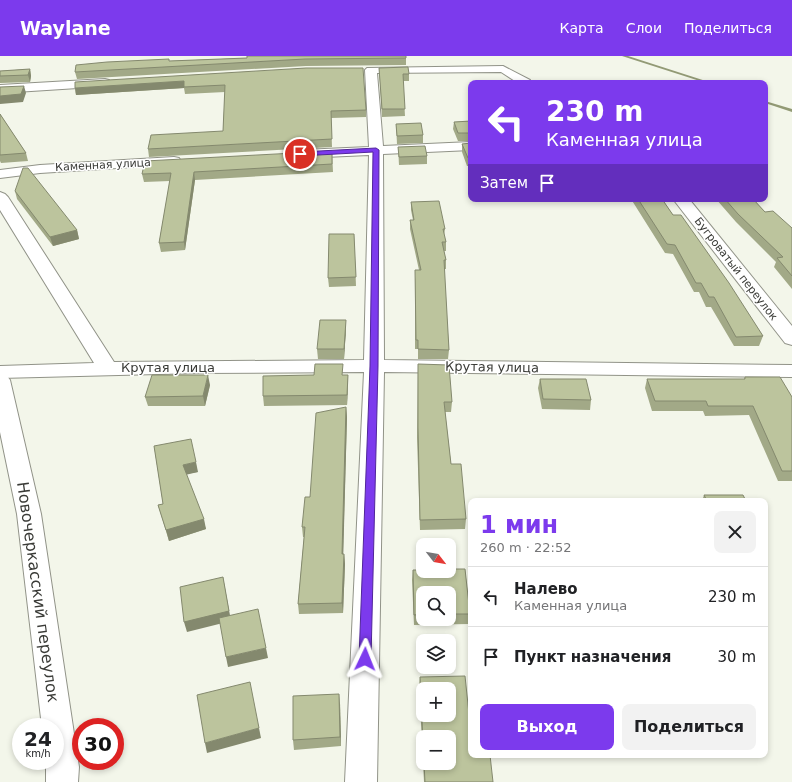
<!DOCTYPE html>
<html lang="ru">
<meta charset="utf-8">
<style>
body{margin:0;font-family:"DejaVu Sans",sans-serif;background:#f2f2f2;color:#202124;height:100vh;display:flex;flex-direction:column;font-size:15px;white-space:nowrap}
*{box-sizing:border-box;margin:0}
p{font-size:13px;color:#757577}
.icon{flex:none;width:22px;height:22px;fill:none;stroke:currentColor;stroke-width:2;stroke-linecap:round;stroke-linejoin:round}
.map{position:relative;flex:1;overflow:hidden}
.panel{position:absolute;left:468px;top:442px;width:300px;height:260px;display:flex;flex-direction:column;background:#fff;border-radius:8px;box-shadow:0 2px 6px #0003}
.panel>*{flex:none}
.banner{position:absolute;left:468px;top:24px;width:300px;height:122px;border-radius:8px;box-shadow:0 2px 6px #0003;background:#7c3aed;color:#fff;overflow:hidden}
.needle{width:26px;rotate:121deg}
.buttons{position:absolute;left:416px;top:482px;display:grid;gap:8px}
.buttons a{display:grid;place-items:center;width:40px;height:40px;border-radius:8px;background:#fff;box-shadow:0 2px 6px #0003;font-size:20px}
.speed{position:absolute;left:12px;top:662px;display:flex;gap:8px;font-size:20px;font-weight:700;text-align:center}
.speed>*{display:grid;place-content:center;width:52px;height:52px;border-radius:50%;background:#fff;box-shadow:0 2px 6px #0003;line-height:1}
.speed small{font-size:10px;font-weight:400}
.speed .limit{border:6px solid #d22;background:#fff;color:#111}
.pin{position:absolute;display:grid;place-items:center;width:34px;height:34px;color:#fff;margin:-17px;border:2px solid #fff;border-radius:50%;box-shadow:0 1px 4px #0007}
.me{position:absolute;width:44px;margin:-22px;rotate:2deg;stroke-linejoin:round;filter:drop-shadow(0 0 3px #0008)}
.turn{display:flex;align-items:center;gap:14px;height:84px;padding:0 12px;font-size:18px}
.turn .icon{width:52px;height:52px;stroke-width:2.5}
.turn b{display:block;font-size:28px;line-height:34px}
.then{display:flex;align-items:center;height:38px;padding:0 12px;background:#0003;gap:8px;font-size:15px}
.round{display:grid;place-items:center;flex:none;width:42px;height:42px;border-radius:8px;background:#f2f2f2}
.summary{display:flex;align-items:center;justify-content:space-between;height:68px;padding:0 12px}
h1{font-size:24px;font-weight:800;line-height:30px;color:#7c3aed}
.action{display:flex;gap:8px;margin-top:auto;padding:8px 12px}
.action a{flex:1;height:46px;border-radius:8px;background:#7c3aed;color:#fff;font-size:16px;font-weight:800;line-height:46px;text-align:center}
.action a+a{background:#f2f2f2;color:#202124}
ul{padding:0;list-style:none}
li{display:flex;align-items:center;gap:12px;height:60px;padding:0 12px;border-top:1px solid #e0e0e0}
li div{flex:1}
li b{display:block;font-size:15px}
li em{font-style:normal}
header{display:flex;align-items:center;gap:24px;box-sizing:border-box;height:56px;padding:0 20px;background:#7c3aed;color:#fff}
header strong{font-size:19px}
nav{display:flex;gap:22px;margin-inline-start:auto;font-size:14px}
.map>svg:first-child{display:block}
</style>
<header>
<strong>Waylane</strong>
<nav><a>Карта</a><a>Слои</a><a>Поделиться</a></nav>
</header>
<div class="map">
<svg width="792" height="726" viewBox="0 0 792 726">
<rect width="100%" height="100%" fill="#f3f6ea"/>
<g fill="none" stroke-linecap="round" stroke-linejoin="round">
<g fill="#929a75" fill-rule="evenodd">
<polygon points="622,0 628,0 712,27 706,27"/>
<polygon points="765,45 792,53 792,56 765,47"/>
</g>
<g stroke="#919388" stroke-width="2">
<g id="street">
<polygon points="503,10 530,24 532,27 518,27 501,16 377,17 383,90 471,86 471,94 383,98 384,304 792,309 792,321 384,316 377,726 345,726 364,316 198,317 0,322 0,310 94,307 0,154 0,136 5,138 8,141 114,306 364,304 369,99 302,102 297,101 295,98 297,95 302,94 369,91 365,14 367,12"/>
<polygon points="105,23 109,24 111,27 109,30 0,37 0,29"/>
<polygon points="174,101 179,102 181,105 179,108 40,117 0,122 0,114 40,109"/>
<polygon points="673,143 689,143 792,270 792,289 785,287"/>
</g>
</g>
<g stroke="#919388" stroke-width="2">
<polygon id="secondary" points="0,318 7,320 10,324 41,458 79,711 78,726 46,726 46,705 55,705 55,671 42,671 17,458 0,376"/>
</g>
<use href="#street" fill="#fff" fill-rule="evenodd"/>
<use href="#secondary" fill="#fff" fill-rule="evenodd"/>
</g>
<g fill="#a2a987" fill-rule="evenodd">
<polygon points="247,2 406,2 406,9 306,10 77,23 75,16 169,5"/>
<polygon points="306,12 366,54 366,61 331,62 332,91 149,101 148,93 223,75 225,36 185,38 184,32 76,39 75,32"/>
<polygon points="379,12 409,18 409,25 403,25 405,60 382,61"/>
<polygon points="30,13 31,20 30,26 0,27 0,15"/>
<polygon points="0,58 26,97 28,105 1,107 0,105"/>
<polygon points="471,65 471,85 458,85 453,73 454,66"/>
<polygon points="396,68 423,79 423,87 397,88"/>
<polygon points="471,87 471,110 467,110 462,96 462,88"/>
<polygon points="398,91 427,100 427,108 399,109"/>
<polygon points="332,95 333,116 195,124 185,194 161,196 159,187 170,125 144,126 142,118"/>
<polygon points="15,135 77,174 79,183 53,190 17,143"/>
<polygon points="631,143 662,143 673,159 763,280 759,290 734,290 711,251 706,251 699,236 694,236 673,198 665,197"/>
<polygon points="716,143 753,143 765,156 792,172 792,233 774,211 776,206 736,166"/>
<polygon points="411,146 445,173 444,179 446,186 446,195 444,195 446,204 446,213 444,213 449,294 448,303 418,303 418,293 415,293 415,223 419,214 410,173 410,164 413,164 411,154"/>
<polygon points="354,178 356,230 329,231 328,222"/>
<polygon points="346,273 344,303 318,303 317,293"/>
<polygon points="418,308 452,346 451,356 445,356 451,408 466,463 465,473 420,474 417,382"/>
<polygon points="348,319 348,329 347,349 264,350 263,340"/>
<polygon points="745,321 792,341 792,425 778,425 749,359 705,360 703,355 652,355 645,332 647,323 744,323"/>
<polygon points="540,323 591,344 590,354 542,353 538,332"/>
<polygon points="210,329 205,350 148,350 145,341"/>
<polygon points="346,351 347,361 343,498 344,498 345,508 343,557 299,558 298,548 304,481 303,481 302,471 310,441"/>
<polygon points="154,390 198,416 186,418 206,473 169,485 158,449 163,448"/>
<polygon points="704,439 746,445 702,445"/>
<path d="M449 513H465L470 558 469 568 414 569 412 524 413 514H423V515H449ZM423 537H449V563H423Z"/>
<polygon points="420,621 471,677 493,726 424,726 423,707 449,707 423,681 423,704 419,631"/>
<polygon points="340,647 341,690 294,694 293,684"/>
</g>
<g fill="#84896e">
<polygon points="30,13 31,20 30,26 28,19"/>
<polygon points="184,25 184,32 76,39 75,32"/>
<polygon points="24,30 26,37 23,46 0,48 0,40"/>
<polygon points="194,116 195,124 185,194 184,186"/>
<polygon points="77,174 79,183 53,190 50,181"/>
<polygon points="346,264 346,273 344,303 344,293"/>
<polygon points="208,319 210,329 205,350 203,340"/>
<polygon points="348,319 348,329 347,349 347,339"/>
<polygon points="346,351 347,361 343,508 342,498"/>
<polygon points="196,406 198,416 185,419 183,409"/>
<polygon points="204,463 206,473 169,485 166,474"/>
<polygon points="344,498 345,508 343,557 342,547"/>
<polygon points="223,521 231,565 187,576 184,566"/>
<polygon points="266,592 268,602 228,611 226,601"/>
<polygon points="339,638 340,647 341,690 340,681"/>
<polygon points="259,672 261,682 207,697 205,687"/>
</g>
<g fill="#bcc49d" stroke="#84896e" fill-rule="evenodd">
<polygon points="247,0 406,0 406,2 305,3 75,16 76,9 107,6 169,3 169,5 247,2"/>
<polygon points="408,11 409,18 403,18 405,53 382,53 379,12"/>
<polygon points="306,12 363,12 366,54 331,55 332,83 148,93 151,79 223,75 225,29 184,31 184,25 75,32 75,26"/>
<polygon points="30,13 28,19 0,20 0,15"/>
<polygon points="24,30 21,38 0,40 0,31"/>
<polygon points="0,58 26,97 0,99"/>
<polygon points="471,65 471,77 458,77 454,66"/>
<polygon points="421,67 423,79 397,80 396,68"/>
<polygon points="471,87 471,102 468,102 462,88"/>
<polygon points="425,90 427,100 399,101 398,91"/>
<polygon points="332,95 332,108 194,116 184,186 159,187 171,117 142,118 145,105"/>
<polygon points="23,112 28,112 77,174 50,181 15,135"/>
<polygon points="638,143 662,143 673,159 681,159 729,227 763,280 736,281 714,241 709,241 701,227 696,227 675,189 667,188"/>
<polygon points="725,143 753,143 765,156 773,155 792,172 792,220 777,202 783,201 738,158"/>
<polygon points="439,145 445,173 443,173 446,186 442,186 446,204 444,204 449,294 418,293 418,284 416,284 415,214 421,214 410,164 414,164 411,146"/>
<polygon points="329,178 354,178 356,221 328,222"/>
<polygon points="320,264 346,264 344,293 317,293"/>
<polygon points="315,308 343,308 342,319 348,319 347,339 263,340 263,320 314,319"/>
<polygon points="418,308 449,309 452,346 444,346 451,408 461,408 466,463 420,464 418,372"/>
<polygon points="152,319 208,319 203,340 145,341"/>
<polygon points="745,321 780,321 792,341 792,415 782,415 753,350 708,350 706,345 655,345 647,323 745,323"/>
<polygon points="540,323 586,323 591,344 543,343"/>
<polygon points="346,351 342,498 344,498 342,547 298,548 305,471 302,471 305,441 310,441 316,357"/>
<polygon points="191,383 196,406 183,409 204,463 166,474 158,449 163,448 154,390"/>
<polygon points="704,439 743,439 746,445 707,445"/>
<polygon points="449,513 465,513 470,558 449,558 449,537 423,537 423,558 414,559 413,514 423,514 423,515 449,515"/>
<polygon points="223,521 229,555 184,566 180,531"/>
<polygon points="258,553 266,592 226,601 219,562"/>
<path d="M465 620 471 677V699H490L493 726H425L424 707H449V681H423V687L420 621ZM423 633H449V659H423Z"/>
<polygon points="250,626 259,672 205,687 197,639"/>
<polygon points="339,638 340,681 293,684 293,640"/>
</g>
<polygon fill="#7c3aed" stroke="#51269a" points="376,92 379,94 378,310 371,603 369,606 365,608 361,606 359,603 370,310 373,96 300,100 297,98 300,96"/>
<g text-anchor="middle" dominant-baseline="central" stroke-width="3" stroke-linejoin="round" paint-order="stroke">
<g font-size="11" fill="#3a3b37" stroke="#fff">
<text transform="translate(103 109) rotate(-3)">Каменная улица</text>
<text transform="translate(736 213) rotate(52)">Бугроватый переулок</text>
</g>
<g font-size="13" fill="#3a3b37" stroke="#fff">
<text x="168" y="311">Крутая улица</text>
<text transform="translate(492 311) rotate(1)">Крутая улица</text>
</g>
<g font-size="16" fill="#3a3b37" stroke="#fff">
<text transform="translate(38 536) rotate(82)">Новочеркасский переулок</text>
</g>
</g>
</svg>
<div class="buttons">
<a><svg class="needle" viewBox="-14 -14 28 28"><path d="M0-13l5 13h-10z" fill="#e53935"/><path d="M0 13l5-13h-10z" fill="#757577"/></svg></a>
<a><svg class="icon" aria-label="search" viewBox="0 0 24 24"><circle cx="10" cy="10" r="6"/><path d="M15 15l6 6"/></svg></a>
<a><svg class="icon" aria-label="layers" viewBox="0 0 24 24"><path d="M12 4l9 5-9 5-9-5zM3 14l9 5 9-5"/></svg></a>
<a>+</a>
<a>−</a>
</div>
<div class="speed"><div>24<small>km/h</small></div><div class="limit">30</div></div>
<div class="pin" style="left:300px;top:98px;background:#d93025"><svg class="icon" aria-label="arrive" viewBox="0 0 24 24"><path d="M6 21V4h12l-3 4 3 4H6"/></svg></div>
<svg class="me" style="left:365px;top:603px" viewBox="-20 -20 40 40"><path d="M0-17L14 15 0 8-14 15z" fill="#7c3aed" stroke="#fff" stroke-width="4"/></svg>
<div class="banner">
<div class="turn"><svg class="icon" aria-label="left" viewBox="0 0 24 24"><path d="M17 20v-9H6M10 6l-5 5 5 5"/></svg><div><b>230 m</b>Каменная улица</div></div>
<div class="then">Затем<svg class="icon" aria-label="arrive" viewBox="0 0 24 24"><path d="M6 21V4h12l-3 4 3 4H6"/></svg></div>
</div>
<section class="panel">
<div class="summary"><div><h1>1 мин</h1><p>260 m · 22:52</p></div><a class="round"><svg class="icon" aria-label="close" viewBox="0 0 24 24"><path d="M6 6l12 12M18 6L6 18"/></svg></a></div>
<ul>
<li><svg class="icon" aria-label="left" viewBox="0 0 24 24"><path d="M17 20v-9H6M10 6l-5 5 5 5"/></svg><div><b>Налево</b><p>Каменная улица</p></div><em>230 m</em></li>
<li><svg class="icon" aria-label="arrive" viewBox="0 0 24 24"><path d="M6 21V4h12l-3 4 3 4H6"/></svg><div><b>Пункт назначения</b></div><em>30 m</em></li>
</ul>
<div class="action"><a>Выход</a><a>Поделиться</a></div>
</section>
</div>
